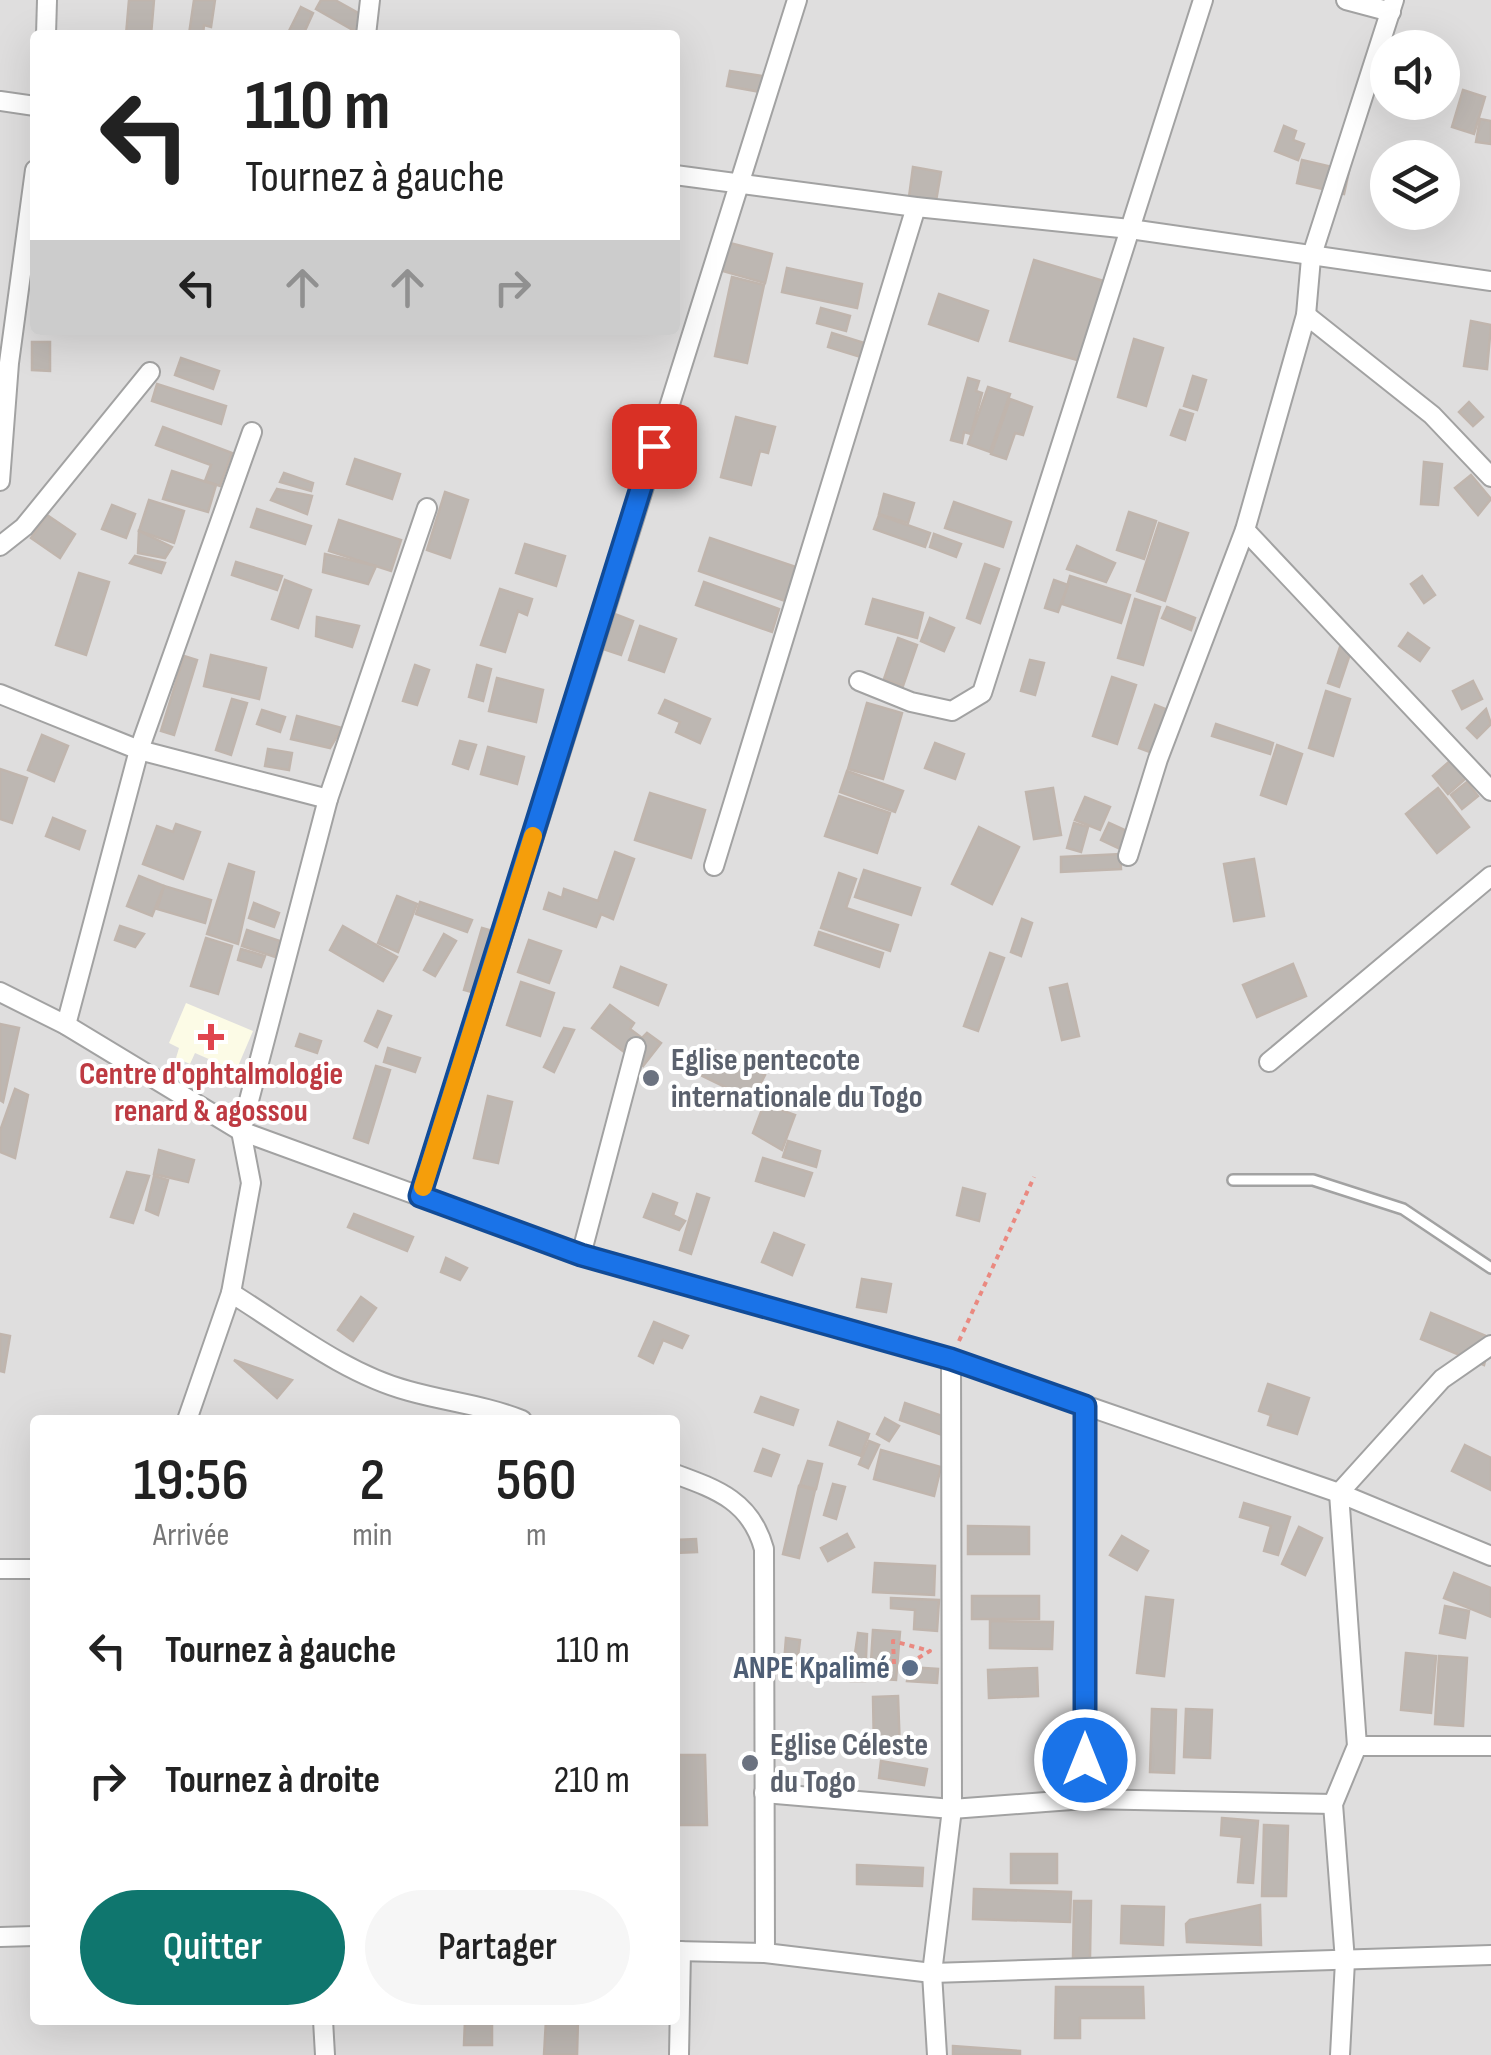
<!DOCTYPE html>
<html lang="fr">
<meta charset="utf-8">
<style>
body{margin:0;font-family:"Sofia Sans Condensed",sans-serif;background:#f6f6f6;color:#222;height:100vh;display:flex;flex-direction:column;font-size:38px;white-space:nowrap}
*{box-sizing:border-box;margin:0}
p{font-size:32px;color:#767676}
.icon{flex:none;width:55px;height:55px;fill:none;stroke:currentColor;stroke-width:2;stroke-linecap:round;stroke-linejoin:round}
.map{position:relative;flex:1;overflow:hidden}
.sheet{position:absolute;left:30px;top:1415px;width:650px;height:610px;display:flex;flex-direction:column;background:#fff;border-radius:10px;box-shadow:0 10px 40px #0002}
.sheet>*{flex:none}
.banner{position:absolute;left:30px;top:30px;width:650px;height:305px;border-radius:10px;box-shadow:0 10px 40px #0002;background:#fff;color:#222;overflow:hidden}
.fabs{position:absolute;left:1370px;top:30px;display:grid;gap:20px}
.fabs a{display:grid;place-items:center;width:90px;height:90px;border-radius:50%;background:#fff;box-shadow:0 10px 40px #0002;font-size:50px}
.pin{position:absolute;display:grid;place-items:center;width:85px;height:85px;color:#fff;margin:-42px;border-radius:20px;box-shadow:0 5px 15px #0006}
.me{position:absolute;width:110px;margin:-55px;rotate:0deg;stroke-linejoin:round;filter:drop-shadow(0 0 8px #0008)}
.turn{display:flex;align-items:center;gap:35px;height:210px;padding:0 50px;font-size:45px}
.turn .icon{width:130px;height:130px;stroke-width:2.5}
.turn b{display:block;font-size:70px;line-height:85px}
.lanes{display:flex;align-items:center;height:95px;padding:0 50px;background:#0003;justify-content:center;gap:50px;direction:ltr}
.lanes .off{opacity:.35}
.eta{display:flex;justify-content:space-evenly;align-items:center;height:170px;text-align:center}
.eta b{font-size:60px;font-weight:600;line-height:70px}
.primary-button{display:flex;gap:20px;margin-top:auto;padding:20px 50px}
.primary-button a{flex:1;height:115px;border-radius:60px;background:#0f766e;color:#fff;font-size:40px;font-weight:600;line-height:115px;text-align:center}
.primary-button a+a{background:#f6f6f6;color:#222}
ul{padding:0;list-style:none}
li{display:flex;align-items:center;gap:30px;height:130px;padding:0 50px}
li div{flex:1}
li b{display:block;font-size:38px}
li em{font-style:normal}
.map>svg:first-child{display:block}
</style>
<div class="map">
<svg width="1491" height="2055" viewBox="0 0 1491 2055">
<rect width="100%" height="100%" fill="#f0eee9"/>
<path fill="#dfdede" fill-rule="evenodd" d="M0 0H1491V2055H0ZM35 35H675V330H35ZM1388 48H1442V102H1388ZM1388 158H1442V212H1388ZM35 1420H675V2020H35Z"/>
<polygon fill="#fcfbe6" points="186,1003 253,1031 236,1071 195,1053 190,1064 176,1058 179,1048 169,1043"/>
<g fill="#bdb7b2" stroke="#c0b5ad" stroke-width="2.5">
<polygon points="129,0 154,0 151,35 126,35"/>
<polygon points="194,0 215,0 211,27 204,25 203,35 189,34"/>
<polygon points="321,0 335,0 369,19 360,34 316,9"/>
<polygon points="301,7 313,13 303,35 287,35"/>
<polygon points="730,71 768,77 766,93 727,86"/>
<polygon points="1463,90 1485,97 1474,134 1452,127"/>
<polygon points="1480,119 1491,121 1491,144 1476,142"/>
<polygon points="1284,126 1296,131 1293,140 1304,144 1298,160 1275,151"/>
<polygon points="1302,160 1349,171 1344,194 1297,183"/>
<polygon points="913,167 941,172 936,201 909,197"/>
<polygon points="726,242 772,254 765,283 719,270"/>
<polygon points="1034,260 1114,284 1091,364 1010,341"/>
<polygon points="787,268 862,284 857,308 782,292"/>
<polygon points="732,277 764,285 747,363 715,356"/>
<polygon points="939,294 988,311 978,341 929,324"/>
<polygon points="821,308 850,316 846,331 817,323"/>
<polygon points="1471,321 1491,325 1487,369 1464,366"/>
<polygon points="832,333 871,345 867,359 828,347"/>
<polygon points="1134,339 1163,348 1146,406 1118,397"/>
<polygon points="32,342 50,342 50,371 32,370"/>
<polygon points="181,358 219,371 213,389 175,375"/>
<polygon points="1193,376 1206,380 1197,410 1184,406"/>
<polygon points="968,378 979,381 976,391 982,393 971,434 964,432 962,443 951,440"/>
<polygon points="157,384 226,406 221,424 152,401"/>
<polygon points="988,387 1010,394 990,452 968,444"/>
<polygon points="1010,399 1032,407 1023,435 1015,433 1006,459 991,454"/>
<polygon points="1469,402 1483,417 1473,426 1459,412"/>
<polygon points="1180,410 1193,414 1185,440 1171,435"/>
<polygon points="736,417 775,427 768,453 760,451 751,485 721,477"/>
<polygon points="163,427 232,453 220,486 205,481 211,465 156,445"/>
<polygon points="355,459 400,474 392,499 347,484"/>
<polygon points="1424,462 1442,464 1438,505 1421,504"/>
<polygon points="172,471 216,485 208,512 163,499"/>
<polygon points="284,473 313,483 311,491 280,482"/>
<polygon points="1471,475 1491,499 1478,515 1455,488"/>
<polygon points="277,489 312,496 307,514 271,500"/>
<polygon points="445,492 468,500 450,558 427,550"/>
<polygon points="884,494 914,503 908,523 879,514"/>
<polygon points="149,500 184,511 174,543 139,531"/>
<polygon points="954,502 1011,522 1003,547 945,528"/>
<polygon points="112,505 135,514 126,538 102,529"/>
<polygon points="257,509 311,526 305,544 251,527"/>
<polygon points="1129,512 1156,521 1144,559 1117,550"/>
<polygon points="47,515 75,534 60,558 31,538"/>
<polygon points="879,515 930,533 925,547 874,529"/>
<polygon points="339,520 401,540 391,571 329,551"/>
<polygon points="1159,523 1188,533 1165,601 1137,591"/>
<polygon points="139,531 172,547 165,558 138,553"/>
<polygon points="934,534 961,544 956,557 930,547"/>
<polygon points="710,538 796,567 785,601 699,571"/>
<polygon points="525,544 565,556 556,586 516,573"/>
<polygon points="1077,546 1115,563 1106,582 1067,569"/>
<polygon points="325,554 376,566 368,584 323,572"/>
<polygon points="135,556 165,563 161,573 130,563"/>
<polygon points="236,562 282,576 277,590 232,575"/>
<polygon points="985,564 999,569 980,623 967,618"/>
<polygon points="79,573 109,582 86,655 56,645"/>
<polygon points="1070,576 1130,595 1121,623 1062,604"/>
<polygon points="1422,576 1435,595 1424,603 1411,584"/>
<polygon points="285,580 311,590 298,628 272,619"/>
<polygon points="1054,580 1068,585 1058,612 1045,608"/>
<polygon points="704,582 779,609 772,632 696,605"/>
<polygon points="500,589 532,599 527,615 518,611 505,652 481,645"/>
<polygon points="873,599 923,613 917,638 866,624"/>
<polygon points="1135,599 1160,607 1143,665 1118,658"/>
<polygon points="1167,607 1195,618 1191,630 1162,618"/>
<polygon points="612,613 633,621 621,655 600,648"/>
<polygon points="317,617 359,626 352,647 316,636"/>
<polygon points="930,618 954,628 944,651 921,641"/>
<polygon points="640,626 676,639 664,672 629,660"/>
<polygon points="1408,633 1429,648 1420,661 1399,646"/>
<polygon points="898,638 917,645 903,686 884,679"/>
<polygon points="1342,641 1353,645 1339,687 1328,683"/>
<polygon points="211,655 266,668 259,699 204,686"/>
<polygon points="184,656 197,660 174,735 161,731"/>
<polygon points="1030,660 1044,663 1035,695 1021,691"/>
<polygon points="415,665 429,670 417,705 403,701"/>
<polygon points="477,665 491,669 483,701 469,697"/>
<polygon points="1112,677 1136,685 1117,744 1093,736"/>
<polygon points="497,678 543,690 536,722 489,711"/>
<polygon points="1473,681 1482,699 1462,709 1453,691"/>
<polygon points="1326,691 1350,699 1333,756 1309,748"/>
<polygon points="232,699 247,703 231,755 216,750"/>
<polygon points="665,700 710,719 700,743 676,732 680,722 659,713"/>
<polygon points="867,703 902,713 883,779 848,769"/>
<polygon points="1155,705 1178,714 1163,757 1139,748"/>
<polygon points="1486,709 1491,724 1477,738 1467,728"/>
<polygon points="262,710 285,717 280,732 257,724"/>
<polygon points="297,716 342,728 330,748 291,739"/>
<polygon points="1216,724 1273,743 1270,754 1212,736"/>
<polygon points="42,735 68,746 54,781 28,770"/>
<polygon points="460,741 476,745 468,769 453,764"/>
<polygon points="935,743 964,754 955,779 925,768"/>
<polygon points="1277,745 1302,754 1286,804 1261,795"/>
<polygon points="488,747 524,757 517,784 481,774"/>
<polygon points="268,749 292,753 289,770 265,766"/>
<polygon points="1451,760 1466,778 1448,794 1433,776"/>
<polygon points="0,769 27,778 12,823 0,819"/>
<polygon points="847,771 903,791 895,812 840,792"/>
<polygon points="1467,782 1478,796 1462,809 1451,795"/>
<polygon points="1053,788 1061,835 1034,839 1026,792"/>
<polygon points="1438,788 1469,827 1437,853 1406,814"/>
<polygon points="650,793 705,810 691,858 635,840"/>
<polygon points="839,796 890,813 877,853 825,836"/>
<polygon points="1085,797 1110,807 1100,830 1075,820"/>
<polygon points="53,818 85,831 79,849 46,836"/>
<polygon points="1074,823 1088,827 1081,852 1067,848"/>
<polygon points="1109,823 1140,837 1133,855 1101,840"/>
<polygon points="176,824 200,832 183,879 143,864 157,826 173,832"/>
<polygon points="979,827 1019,847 992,904 952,884"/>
<polygon points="615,852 634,859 613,919 601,914 596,927 544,909 549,893 562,898 564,889 598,901"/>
<polygon points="1120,854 1121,869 1061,872 1061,857"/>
<polygon points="1254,859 1264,916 1234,921 1224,864"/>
<polygon points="229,864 254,872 238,944 207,934"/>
<polygon points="864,870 920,888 911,915 855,897"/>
<polygon points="839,873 856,879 846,908 898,925 890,951 821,928"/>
<polygon points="139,876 164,886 152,916 127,906"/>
<polygon points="164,886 211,900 205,923 157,909"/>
<polygon points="397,896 417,904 398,952 378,943"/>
<polygon points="420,902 472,920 467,932 416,914"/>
<polygon points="254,903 279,913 274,927 249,918"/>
<polygon points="1022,919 1032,923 1021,956 1011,952"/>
<polygon points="120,926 144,934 135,947 115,940"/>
<polygon points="343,926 397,957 383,981 330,950"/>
<polygon points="482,928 500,933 482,995 464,990"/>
<polygon points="247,930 280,941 275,957 242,946"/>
<polygon points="819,932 883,953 879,967 815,945"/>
<polygon points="444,934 456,941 435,976 424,970"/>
<polygon points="206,938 232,946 218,994 191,986"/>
<polygon points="529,940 561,951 549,983 518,972"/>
<polygon points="241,949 265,956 261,967 238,960"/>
<polygon points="990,953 1004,958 978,1031 964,1026"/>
<polygon points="1293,964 1306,996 1257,1017 1243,985"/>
<polygon points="621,967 666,985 658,1005 614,987"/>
<polygon points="521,982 554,993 540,1036 507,1025"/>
<polygon points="1067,984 1079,1036 1062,1040 1050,988"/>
<polygon points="610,1005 634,1023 630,1029 642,1038 647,1033 661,1043 643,1066 592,1028"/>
<polygon points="378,1011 391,1016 377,1047 365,1041"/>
<polygon points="0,1024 19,1028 3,1102 0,1100"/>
<polygon points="564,1028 574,1030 554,1072 544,1067"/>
<polygon points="300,1034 321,1041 317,1053 296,1046"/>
<polygon points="708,1047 765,1075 752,1100 696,1073"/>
<polygon points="388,1048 420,1058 415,1072 384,1062"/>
<polygon points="376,1066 390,1070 368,1143 354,1138"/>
<polygon points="15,1089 28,1095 15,1158 0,1152 0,1131"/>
<polygon points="488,1096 512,1102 498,1163 474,1158"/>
<polygon points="764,1104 795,1115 782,1150 753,1133"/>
<polygon points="788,1141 820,1151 816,1167 783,1157"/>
<polygon points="159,1150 194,1160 188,1182 154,1174"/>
<polygon points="763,1158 812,1173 804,1196 756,1181"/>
<polygon points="127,1172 149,1176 133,1223 111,1217"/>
<polygon points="154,1176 168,1180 158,1215 146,1210"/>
<polygon points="963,1188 985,1194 979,1221 957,1215"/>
<polygon points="653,1194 677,1203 673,1215 685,1221 679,1230 644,1217"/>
<polygon points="697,1194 709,1198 691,1254 680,1250"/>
<polygon points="354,1214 413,1237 407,1251 348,1227"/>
<polygon points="774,1233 804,1245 792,1275 762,1262"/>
<polygon points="446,1258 467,1268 460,1280 441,1272"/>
<polygon points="862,1279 891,1284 886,1312 857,1307"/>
<polygon points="361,1297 376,1308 353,1341 338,1330"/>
<polygon points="1431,1313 1491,1338 1484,1365 1421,1339"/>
<polygon points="654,1322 688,1336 682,1348 663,1340 653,1363 639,1356"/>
<polygon points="0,1334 10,1336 4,1372 0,1371"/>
<polygon points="234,1360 292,1380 277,1398"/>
<polygon points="1268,1384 1309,1398 1297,1434 1268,1425 1271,1415 1259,1411"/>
<polygon points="761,1397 798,1410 793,1425 755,1412"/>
<polygon points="905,1403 948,1418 942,1435 900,1420"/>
<polygon points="885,1418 899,1426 889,1441 877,1434"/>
<polygon points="838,1422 869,1434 861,1456 830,1445"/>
<polygon points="869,1441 879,1445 868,1468 859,1464"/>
<polygon points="1465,1445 1491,1458 1491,1490 1452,1471"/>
<polygon points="763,1449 779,1455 771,1476 755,1471"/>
<polygon points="881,1450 941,1467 934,1496 874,1479"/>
<polygon points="808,1461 822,1464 816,1489 800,1485"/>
<polygon points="833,1484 845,1487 836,1519 824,1515"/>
<polygon points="799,1486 815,1490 799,1558 783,1554"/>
<polygon points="1244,1503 1290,1517 1278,1555 1264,1551 1271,1526 1240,1517"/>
<polygon points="968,1526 1029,1527 1029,1554 968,1554"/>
<polygon points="1299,1527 1322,1538 1305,1575 1282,1564"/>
<polygon points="847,1534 854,1547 828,1561 821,1548"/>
<polygon points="1122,1536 1148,1551 1137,1570 1110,1555"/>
<polygon points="696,1539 697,1552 675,1553 675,1540"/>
<polygon points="875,1563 935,1566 934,1595 873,1592"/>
<polygon points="1454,1573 1491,1588 1491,1617 1444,1598"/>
<rect x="972" y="1596" width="67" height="23"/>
<polygon points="1146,1597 1173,1600 1164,1676 1137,1673"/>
<polygon points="891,1598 939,1600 937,1631 914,1629 915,1610 891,1608"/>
<polygon points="1445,1606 1469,1611 1465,1638 1440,1633"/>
<polygon points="990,1621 1053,1622 1052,1649 990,1648"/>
<polygon points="873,1630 900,1632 896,1680 870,1678"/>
<polygon points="858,1633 867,1634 865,1681 851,1681"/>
<polygon points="786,1638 800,1640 797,1665 784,1663"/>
<polygon points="1406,1653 1436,1656 1431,1713 1401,1710"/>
<polygon points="1439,1656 1467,1658 1463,1726 1435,1724"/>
<polygon points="909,1667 938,1669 937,1683 907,1681"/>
<polygon points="1037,1668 1038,1696 989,1698 988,1670"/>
<polygon points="898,1696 900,1751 874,1751 873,1697"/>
<polygon points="1152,1709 1176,1710 1174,1773 1150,1772"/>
<polygon points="1186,1709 1212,1710 1210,1758 1184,1757"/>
<polygon points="679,1755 705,1755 707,1825 675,1825"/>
<polygon points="881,1761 927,1769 924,1785 879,1778"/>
<polygon points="1222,1818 1258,1821 1253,1883 1238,1882 1242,1837 1221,1835"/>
<polygon points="1264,1825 1288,1826 1286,1896 1262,1896"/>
<rect x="1011" y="1854" width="46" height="29"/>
<polygon points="857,1865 923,1868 922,1886 857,1884"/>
<polygon points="974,1889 1071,1892 1070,1922 973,1919"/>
<polygon points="1074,1901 1091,1901 1090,1958 1073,1958"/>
<polygon points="1260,1905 1261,1945 1187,1942 1186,1924 1190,1920"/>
<polygon points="1122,1906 1164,1907 1163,1945 1121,1943"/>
<polygon points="1056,1987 1143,1987 1144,2018 1080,2018 1080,2038 1055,2038"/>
<polygon points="465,2020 492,2020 492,2045 464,2045"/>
<polygon points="546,2020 578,2020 577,2055 544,2055"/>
<polygon points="953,2046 1020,2051 1020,2055 953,2055"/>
</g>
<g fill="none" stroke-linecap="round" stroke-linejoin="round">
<g stroke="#a2a2a2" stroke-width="14">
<polyline id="service" points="1233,1180 1313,1180 1403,1209 1491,1268"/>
</g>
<g stroke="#a2a2a2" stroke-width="22">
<g id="minor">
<polyline points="1346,0 1391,12"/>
<polyline points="46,35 47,0"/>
<polyline points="366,35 370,0"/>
<polyline points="0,101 35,106"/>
<polyline points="675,175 916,207 1130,229 1491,281"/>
<polyline points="1306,315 1432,415 1491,477"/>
<polyline points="0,481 9,363 35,170"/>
<polyline points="1245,530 1491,791"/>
<polyline points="0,546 24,527 150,372"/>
<polyline points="859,681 911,702 952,711 982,693 1203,0"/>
<polyline points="0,694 139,750 328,799"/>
<polyline points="1128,856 1158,759 1245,530 1306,315 1311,258 1394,0"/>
<polyline points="714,866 916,207"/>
<polyline points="0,992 66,1025 241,1131 581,1255 951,1359 1339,1493 1491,1556"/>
<polyline points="66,1025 139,750 252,432"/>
<polyline points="1269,1062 1491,876"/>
<polyline points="421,1196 797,0"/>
<polyline points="581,1255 636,1047"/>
<path d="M231 1293C286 1327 345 1374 409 1391 448 1402 484 1405 522 1420"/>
<polyline points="187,1420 231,1293 251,1183 241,1131 328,799 427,508"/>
<path d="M675 1474C719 1490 751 1502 764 1549L765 1953"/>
<polyline points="0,1569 35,1569"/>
<polyline points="1357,1746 1491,1746"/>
<polyline points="764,1793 952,1809 1085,1799 1333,1804"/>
<polyline points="1085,1799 1085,1406"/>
<polyline points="0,1937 35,1936"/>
<polyline points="675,1951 765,1953 932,1973 1491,1955"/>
<polyline points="323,2020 325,2055"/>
<polyline points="679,2055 681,1951"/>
<polyline points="937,2055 932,1973 952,1809 951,1359"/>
<polyline points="1340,2055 1345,1961 1333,1804 1357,1746 1339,1493 1442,1379 1491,1345"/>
</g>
</g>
<g stroke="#ea8980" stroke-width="4" stroke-dasharray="5 5" stroke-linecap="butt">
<polyline points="959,1341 1034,1177"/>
<polyline points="894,1664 893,1641 930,1651 901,1668"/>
</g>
<use href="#service" stroke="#fff" stroke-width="9"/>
<use href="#minor" stroke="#fff" stroke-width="18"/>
</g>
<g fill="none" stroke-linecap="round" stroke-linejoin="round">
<g stroke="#114b97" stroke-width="25">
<polyline id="route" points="654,446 420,1196 581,1255 951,1359 1085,1406 1085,1760"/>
</g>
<use href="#route" stroke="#1a73e8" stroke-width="18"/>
<polyline stroke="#f59e0b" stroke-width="18" points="423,1187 533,836"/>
</g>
<path fill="#e0444e" stroke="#fff" stroke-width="4" d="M206 1022h10v10h10v10h-10v10h-10v-10h-10v-10h10z"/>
<g fill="#6b7280" stroke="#fff" stroke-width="4">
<circle cx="651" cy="1078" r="10"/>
<circle cx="750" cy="1763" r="10"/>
</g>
<circle fill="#5c6f8a" stroke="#fff" stroke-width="4" cx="910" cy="1668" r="10"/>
<g text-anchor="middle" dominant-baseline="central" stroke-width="8" stroke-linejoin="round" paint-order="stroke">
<g font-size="32" font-weight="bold" fill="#5b616d" stroke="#fff" text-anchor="start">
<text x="671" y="1060">Eglise pentecote<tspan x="671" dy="37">internationale du Togo</tspan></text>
<text x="770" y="1745">Eglise Céleste<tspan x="770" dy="37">du Togo</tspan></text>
</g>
<g font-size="32" font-weight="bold" fill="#be3a42" stroke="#fff">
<text x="211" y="1074">Centre d'ophtalmologie<tspan x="211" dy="37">renard &amp; agossou</tspan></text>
</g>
<g font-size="32" font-weight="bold" fill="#4e5e75" stroke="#fff" text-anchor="end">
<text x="890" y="1668">ANPE Kpalimé</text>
</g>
</g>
</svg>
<div class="fabs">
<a><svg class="icon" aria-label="sound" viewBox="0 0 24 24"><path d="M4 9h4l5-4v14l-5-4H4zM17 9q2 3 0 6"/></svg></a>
<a><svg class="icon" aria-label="layers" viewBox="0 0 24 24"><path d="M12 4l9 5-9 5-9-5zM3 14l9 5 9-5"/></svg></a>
</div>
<div class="pin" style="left:654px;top:446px;background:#d93025"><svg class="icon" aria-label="arrive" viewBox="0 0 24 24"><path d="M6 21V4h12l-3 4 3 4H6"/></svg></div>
<svg class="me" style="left:1085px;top:1760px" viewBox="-20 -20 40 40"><circle r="17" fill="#1a73e8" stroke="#fff" stroke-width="3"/><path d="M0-11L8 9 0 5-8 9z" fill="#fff"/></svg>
<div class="banner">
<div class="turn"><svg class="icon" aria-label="left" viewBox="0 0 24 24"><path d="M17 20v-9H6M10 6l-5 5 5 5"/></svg><div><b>110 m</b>Tournez à gauche</div></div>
<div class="lanes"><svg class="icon" aria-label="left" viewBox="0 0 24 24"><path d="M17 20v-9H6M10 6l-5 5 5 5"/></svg><svg class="icon off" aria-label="ahead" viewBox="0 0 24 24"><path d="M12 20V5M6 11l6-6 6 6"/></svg><svg class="icon off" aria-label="ahead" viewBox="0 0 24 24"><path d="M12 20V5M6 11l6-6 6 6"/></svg><svg class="icon off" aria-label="right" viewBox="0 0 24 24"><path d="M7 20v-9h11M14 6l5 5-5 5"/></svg></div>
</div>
<section class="sheet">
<div class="eta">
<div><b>19:56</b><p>Arrivée</p></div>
<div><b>2</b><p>min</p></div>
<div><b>560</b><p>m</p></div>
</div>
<ul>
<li><svg class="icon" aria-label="left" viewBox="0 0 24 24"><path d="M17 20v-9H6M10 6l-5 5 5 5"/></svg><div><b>Tournez à gauche</b></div><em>110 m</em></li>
<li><svg class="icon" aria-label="right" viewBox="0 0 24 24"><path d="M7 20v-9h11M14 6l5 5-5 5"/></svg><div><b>Tournez à droite</b></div><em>210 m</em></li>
</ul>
<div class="primary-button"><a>Quitter</a><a>Partager</a></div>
</section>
</div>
